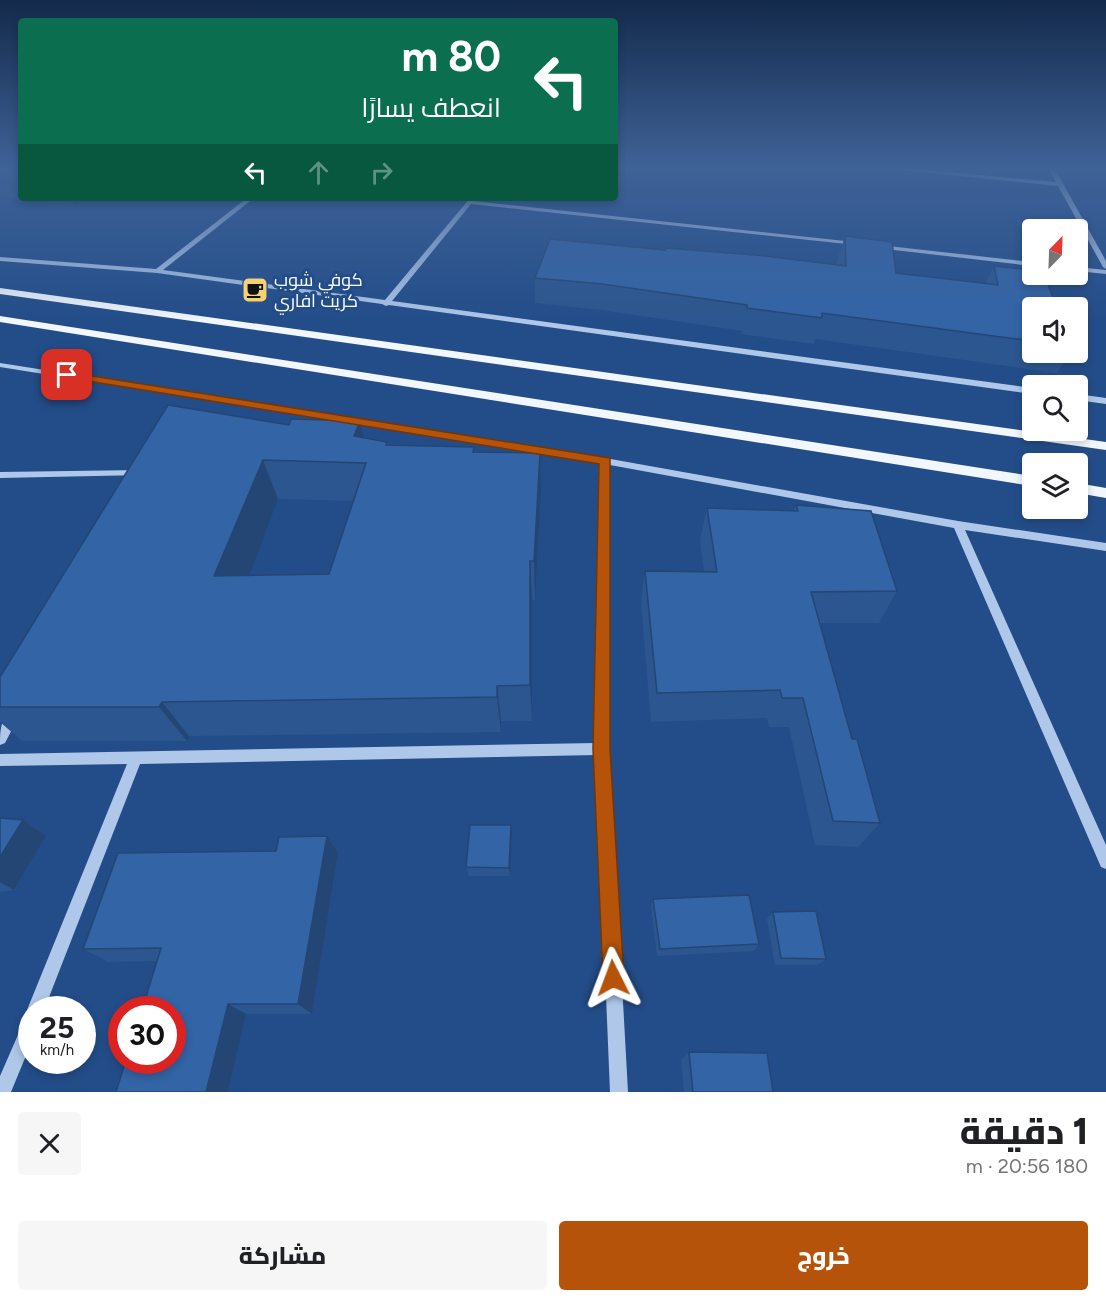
<!DOCTYPE html>
<html lang="ar">
<meta charset="utf-8">
<style>
body{margin:0;font-family:Figtree,Cairo,sans-serif;background:#f6f6f6;color:#202124;direction:rtl;height:100vh;display:flex;flex-direction:column;font-size:22px;white-space:nowrap}
*{box-sizing:border-box;margin:0}
p{font-size:20px;color:#757577}
.icon{flex:none;width:33px;height:33px;fill:none;stroke:currentColor;stroke-width:2;stroke-linecap:round;stroke-linejoin:round}
.map{position:relative;height:1092px;overflow:hidden;direction:ltr}
.details{display:flex;flex-direction:column;background:#fff;flex:1}
.details>*{flex:none}
.hud{position:absolute;left:18px;top:18px;width:600px;height:183px;border-radius:6px;box-shadow:0 3px 9px #0003;direction:rtl;background:#0b6e4f;color:#fff;overflow:hidden}
.needle{width:39px;rotate:23deg}
.buttons{position:absolute;left:1022px;top:219px;display:grid;gap:12px}
.buttons a{display:grid;place-items:center;width:66px;height:66px;border-radius:6px;background:#fff;box-shadow:0 3px 9px #0003;font-size:30px}
.speed{position:absolute;left:18px;top:996px;display:flex;gap:12px;font-size:30px;font-weight:700;text-align:center}
.speed>*{display:grid;place-content:center;width:78px;height:78px;border-radius:50%;background:#fff;box-shadow:0 3px 9px #0003;line-height:1}
.speed small{font-size:15px;font-weight:400}
.speed .limit{border:9px solid #d22;background:#fff;color:#111}
.pin{position:absolute;display:grid;place-items:center;width:51px;height:51px;color:#fff;margin:-26px;border-radius:12px;box-shadow:0 3px 9px #0006}
.me{position:absolute;width:66px;margin:-33px;rotate:357deg;stroke-linejoin:round;filter:drop-shadow(0 0 4px #0008)}
.turn{display:flex;align-items:center;gap:21px;height:126px;padding:0 18px;font-size:27px}
.turn .icon{width:78px;height:78px;stroke-width:2.5}
.turn b{display:block;font-size:42px;line-height:51px}
.lanes{display:flex;align-items:center;height:57px;padding:0 18px;background:#0003;justify-content:center;gap:30px;direction:ltr}
.lanes .off{opacity:.35}
.round{display:grid;place-items:center;flex:none;width:63px;height:63px;border-radius:6px;background:#f6f6f6}
.headline{display:flex;align-items:center;justify-content:space-between;height:102px;padding:0 18px}
h1{font-size:36px;font-weight:800;line-height:45px}
.primary-button{display:flex;gap:12px;margin-top:auto;padding:12px 18px}
.primary-button a{flex:1;height:69px;border-radius:6px;background:#b45309;color:#fff;font-size:24px;font-weight:800;line-height:69px;text-align:center}
.primary-button a+a{background:#f6f6f6;color:#202124}
.map>svg:first-child{display:block}
</style>
<div class="map">
<svg width="1106" height="1092" viewBox="0 0 1106 1092">
<rect width="100%" height="100%" fill="#234d89"/>
<g fill="none" stroke-linecap="round" stroke-linejoin="round">
<g fill="#afc8ea" fill-rule="evenodd">
<polygon points="892,169 916,169 1056,182 1049,169 1055,169 1106,261 1106,269 1103,267 1058,186"/>
<polygon points="247,198 254,198 163,270 385,300 470,198 476,198 474,201 854,242 857,244 856,245 471,204 392,301 1032,388 1032,394 389,305 386,306 382,304 157,273 0,261 0,257 156,269"/>
<polygon points="879,245 1032,262 1032,266 877,248 876,247"/>
<polygon points="1077,267 1106,270 1106,274 1077,271"/>
<polygon points="0,363 605,458 958,521 1106,543 1106,551 965,530 1106,845 1106,869 1101,867 954,528 610,465 609,749 628,1092 610,1092 596,755 140,764 44,1010 32,1010 32,1041 11,1092 0,1092 0,1076 28,1012 27,1010 127,764 0,766 0,754 596,743 600,463 0,367"/>
<polygon points="1077,394 1106,398 1106,404 1077,400"/>
<polygon points="140,470 143,471 145,473 143,475 0,478 0,472"/>
<path d="M13 710 18 712 19 716 5 743 0 745C0 732 0 717 13 710Z"/>
</g>
<g fill="#f2f7fe" fill-rule="evenodd">
<polygon points="0,288 1106,442 1106,450 0,294"/>
<polygon points="0,316 1032,476 1032,486 0,322"/>
<polygon points="1077,483 1106,488 1106,498 1077,493"/>
</g>
</g>
<g fill="#2c568f" fill-rule="evenodd">
<polygon points="0,169 21,169 21,198 87,198 74,206 0,196"/>
<polygon points="845,236 896,273 985,284 994,266 1032,308 1032,352 1070,352 1057,373 815,339 814,344 741,334 742,331 601,310 535,303 535,278 665,250 837,265 837,261"/>
<path d="M289 425 387 442 388 445 474 447V452L541 493 535 600H532V721H501V732L189 736 187 741H22L0 722V677ZM278 499 354 501 329 574 249 575Z"/>
<polygon points="796,505 897,591 879,623 820,623 852,739 880,823 858,847 815,845 789,727 769,727 767,718 651,722 641,603 645,571 704,572 700,540 707,508 794,511"/>
<polygon points="0,818 46,836 14,890 0,892"/>
<polygon points="512,834 510,876 469,876 466,867"/>
<polygon points="276,851 338,853 312,1014 246,1014 228,1092 116,1092 157,961 108,962 83,949"/>
<polygon points="653,899 759,944 754,951 657,956 651,907"/>
<polygon points="773,912 826,959 818,965 775,965 767,919"/>
<polygon points="689,1052 773,1092 684,1092 681,1060"/>
</g>
<g fill="#244674">
<polygon points="71,198 87,198 74,206"/>
<polygon points="360,421 369,460 354,436"/>
<polygon points="540,453 541,493 535,600 534,561"/>
<polygon points="263,460 278,499 235,614 214,576"/>
<polygon points="530,561 532,600 532,721 530,685"/>
<polygon points="497,686 501,721 501,732 497,697"/>
<polygon points="162,702 189,736 187,741 159,707"/>
<polygon points="23,820 46,836 14,890 0,882 0,857"/>
<polygon points="511,825 512,834 510,876 509,868"/>
<polygon points="327,836 338,853 312,1014 298,1004"/>
<polygon points="228,1004 246,1014 228,1092 206,1092"/>
</g>
<g fill="#3364a6" stroke="#244674" stroke-width="1.5" fill-rule="evenodd">
<polygon points="845,236 892,242 896,273 998,285 994,266 1032,270 1032,274 1044,274 1057,308 1032,308 1032,341 822,313 822,318 747,308 747,305 602,284 535,278 550,239 665,250 666,248 755,255 846,266"/>
<path d="M168 405 289 425 291 419 360 421 354 436 387 442 386 445 474 447 473 452 540 453 534 561H530V685L497 686V697L162 702 159 707H0V677ZM263 460 366 463 329 574 214 576Z"/>
<polygon points="796,505 871,511 897,591 811,592 852,739 857,739 880,823 833,821 803,698 782,698 780,690 657,693 645,571 717,572 707,508 798,511"/>
<polygon points="0,818 23,820 0,857"/>
<polygon points="470,825 511,825 509,868 466,867"/>
<polygon points="327,836 298,1004 228,1004 206,1092 116,1092 126,1060 172,1060 172,1010 142,1010 161,948 83,949 118,853 276,851 279,837"/>
<polygon points="749,895 759,944 660,949 653,899"/>
<polygon points="816,911 826,959 781,958 773,912"/>
<polygon points="689,1052 767,1053 773,1092 693,1092"/>
</g>
<linearGradient id="sky" x2="0" y2="1"><stop stop-color="#132a4b"/><stop offset="0.52" stop-color="#3f6297"/><stop offset="1" stop-color="#3f6297" stop-opacity="0"/></linearGradient>
<rect width="1106" height="322" fill="url(#sky)"/>
<polygon fill="#b45309" stroke="#753606" stroke-width="1.5" points="67,372 610,458 610,749 624,978 621,985 613,988 606,985 603,978 593,749 599,464 63,377 63,373"/>
<defs>
<g id="cafe-square" transform="scale(1.35)"><rect x="-9" y="-9" width="18" height="18" rx="4" fill="#f5d271" stroke="#234d89"/><path d="M-5.5-4.5H6V0H3Q3 3.5 0 3.5H-2.5Q-5.5 3.5-5.5 0ZM3-3.2v2h1.7v-2ZM-6 4.5H4V6H-6Z" fill="#111"/></g>
</defs>
<g fill-rule="evenodd">
<use href="#cafe-square" x="255" y="290"/>
</g>
<g text-anchor="middle" dominant-baseline="central" stroke-width="6" stroke-linejoin="round" paint-order="stroke">
<g font-size="18" fill="#fff" stroke="#234d89" text-anchor="start">
<text x="274" y="280">كوفي شوب<tspan x="274" dy="21">كريت افاري</tspan></text>
</g>
</g>
</svg>
<div class="buttons">
<a><svg class="needle" viewBox="-14 -14 28 28"><path d="M0-13l5 13h-10z" fill="#e53935"/><path d="M0 13l5-13h-10z" fill="#757577"/></svg></a>
<a><svg class="icon" aria-label="sound" viewBox="0 0 24 24"><path d="M4 9h4l5-4v14l-5-4H4zM17 9q2 3 0 6"/></svg></a>
<a><svg class="icon" aria-label="search" viewBox="0 0 24 24"><circle cx="10" cy="10" r="6"/><path d="M15 15l6 6"/></svg></a>
<a><svg class="icon" aria-label="layers" viewBox="0 0 24 24"><path d="M12 4l9 5-9 5-9-5zM3 14l9 5 9-5"/></svg></a>
</div>
<div class="speed"><div>25<small>km/h</small></div><div class="limit">30</div></div>
<div class="pin" style="left:67px;top:375px;background:#d93025"><svg class="icon" aria-label="arrive" viewBox="0 0 24 24"><path d="M6 21V4h12l-3 4 3 4H6"/></svg></div>
<svg class="me" style="left:613px;top:978px" viewBox="-20 -20 40 40"><path d="M0-17L14 15 0 8-14 15z" fill="#b45309" stroke="#fff" stroke-width="4"/></svg>
<div class="hud">
<div class="turn"><svg class="icon" aria-label="left" viewBox="0 0 24 24"><path d="M17 20v-9H6M10 6l-5 5 5 5"/></svg><div><b>80 m</b>انعطف يسارًا</div></div>
<div class="lanes"><svg class="icon" aria-label="left" viewBox="0 0 24 24"><path d="M17 20v-9H6M10 6l-5 5 5 5"/></svg><svg class="icon off" aria-label="ahead" viewBox="0 0 24 24"><path d="M12 20V5M6 11l6-6 6 6"/></svg><svg class="icon off" aria-label="right" viewBox="0 0 24 24"><path d="M7 20v-9h11M14 6l5 5-5 5"/></svg></div>
</div>
</div>
<section class="details">
<div class="headline"><div><h1>1 دقيقة</h1><p>180 m · 20:56</p></div><a class="round"><svg class="icon" aria-label="close" viewBox="0 0 24 24"><path d="M6 6l12 12M18 6L6 18"/></svg></a></div>
<div class="primary-button"><a>خروج</a><a>مشاركة</a></div>
</section>
